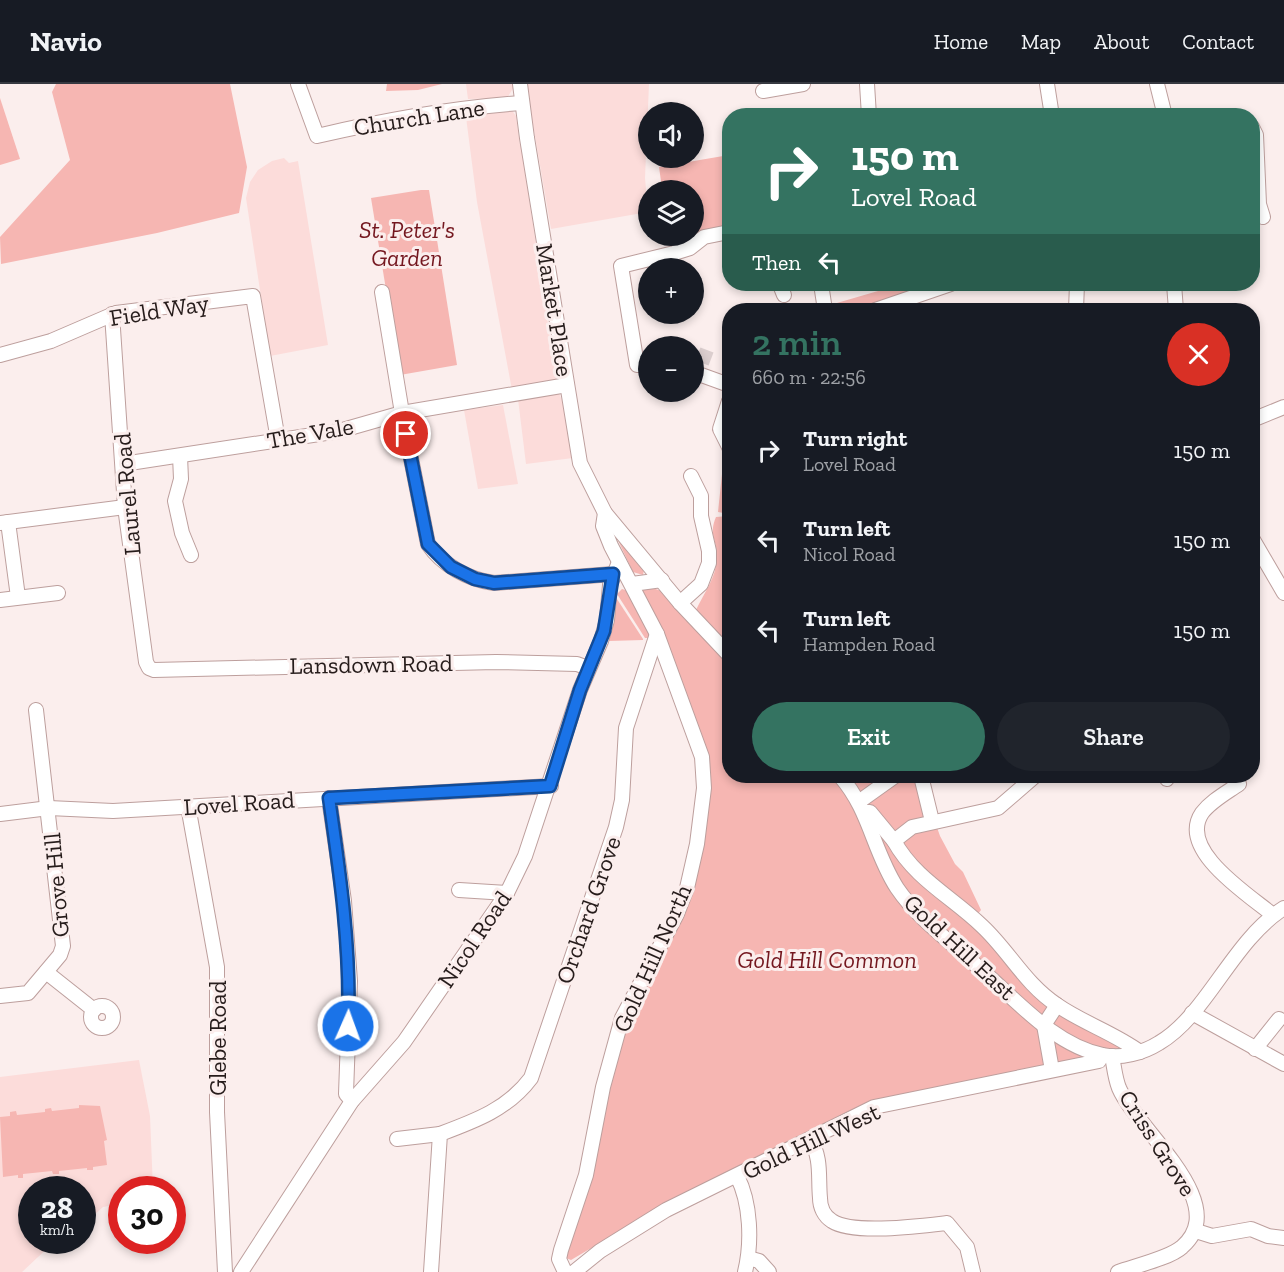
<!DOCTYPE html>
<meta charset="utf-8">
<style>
body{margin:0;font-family:"Zilla Slab",serif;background:#20242c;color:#f1f3f6;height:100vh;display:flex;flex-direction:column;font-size:22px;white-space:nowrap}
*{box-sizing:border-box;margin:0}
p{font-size:20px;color:#9ea1a6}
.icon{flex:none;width:33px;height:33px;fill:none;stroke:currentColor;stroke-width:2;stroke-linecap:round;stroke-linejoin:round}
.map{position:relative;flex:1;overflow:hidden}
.side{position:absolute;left:722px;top:219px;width:538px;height:480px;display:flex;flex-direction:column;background:#171b24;border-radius:24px;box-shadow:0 3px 9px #0003}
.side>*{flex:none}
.guide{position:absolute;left:722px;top:24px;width:538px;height:183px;border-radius:24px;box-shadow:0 3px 9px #0003;background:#347361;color:#fff;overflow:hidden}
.tools{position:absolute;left:638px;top:18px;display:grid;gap:12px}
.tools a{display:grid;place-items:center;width:66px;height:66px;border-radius:50%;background:#171b24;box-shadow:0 3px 9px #0003;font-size:30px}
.speed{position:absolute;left:18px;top:1092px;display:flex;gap:12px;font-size:30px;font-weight:700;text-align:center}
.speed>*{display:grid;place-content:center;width:78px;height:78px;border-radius:50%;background:#171b24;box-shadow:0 3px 9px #0003;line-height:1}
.speed small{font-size:15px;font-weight:400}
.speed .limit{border:9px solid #d22;background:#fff;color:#111}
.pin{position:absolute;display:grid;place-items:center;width:51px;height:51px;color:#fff;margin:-26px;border:3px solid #fff;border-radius:50%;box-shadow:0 2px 6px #0007}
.me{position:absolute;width:66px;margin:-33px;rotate:2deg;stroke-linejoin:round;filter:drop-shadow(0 0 4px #0008)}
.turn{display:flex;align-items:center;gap:21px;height:126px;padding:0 30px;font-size:27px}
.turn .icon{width:78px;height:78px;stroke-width:2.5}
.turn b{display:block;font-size:42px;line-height:51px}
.then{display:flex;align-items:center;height:57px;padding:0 30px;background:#0003;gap:12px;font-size:22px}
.round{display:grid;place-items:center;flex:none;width:63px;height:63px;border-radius:32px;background:#20242c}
.summary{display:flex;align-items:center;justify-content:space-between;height:102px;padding:0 30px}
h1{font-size:36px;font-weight:600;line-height:45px;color:#347361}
.action{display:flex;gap:12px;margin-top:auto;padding:12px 30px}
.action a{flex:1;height:69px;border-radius:36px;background:#347361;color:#fff;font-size:24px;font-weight:600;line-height:69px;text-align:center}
.action a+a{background:#20242c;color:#f1f3f6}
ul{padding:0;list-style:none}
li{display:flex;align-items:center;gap:18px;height:90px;padding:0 30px}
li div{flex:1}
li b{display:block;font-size:22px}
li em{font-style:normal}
header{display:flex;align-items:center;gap:36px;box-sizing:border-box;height:84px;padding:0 30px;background:#171b24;border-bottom:2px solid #363941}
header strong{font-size:28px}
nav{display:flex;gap:33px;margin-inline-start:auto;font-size:21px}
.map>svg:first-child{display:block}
</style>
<header>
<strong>Navio</strong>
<nav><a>Home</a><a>Map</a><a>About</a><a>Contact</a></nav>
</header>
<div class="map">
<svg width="1284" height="1188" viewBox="0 0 1284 1188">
<rect width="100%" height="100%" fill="#fbeeed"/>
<g fill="#fcdcda">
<polygon points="466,0 515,0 515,1 507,14 468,15"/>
<polygon points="526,0 649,0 645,94 648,128 551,145"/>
<polygon points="511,25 516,32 520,61 524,64 527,80 524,81 557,299 512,306 477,118 466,33 468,28"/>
<polygon points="284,74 289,79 298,77 328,261 270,272 246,114 250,98 258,86 272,77"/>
<polygon points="558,307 563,319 573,374 526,380 518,315"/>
<polygon points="503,321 518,400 478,405 464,326"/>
<polygon points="139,976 150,1032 153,1105 122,1106 121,1120 103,1123 94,1131 89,1150 83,1156 82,1106 32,1106 32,1156 61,1157 57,1160 54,1158 22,1188 0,1188 0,993"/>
</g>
<g fill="#f6b6b2">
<polygon points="56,0 230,0 247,83 239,129 157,149 1,180 0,153 70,76 52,8"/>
<polygon points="387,0 442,0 418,6 386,7"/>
<polygon points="0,14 20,75 0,81"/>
<polygon points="729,71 729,143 693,150 693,106 665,106 662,104 659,83"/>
<polygon points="421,106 429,106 457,281 400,291 371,114"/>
<polygon points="902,200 936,200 870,224 855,222 832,226 830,221"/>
<polygon points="722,390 729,405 729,430 718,428"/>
<path d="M729 432V560L696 526C704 509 716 494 717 474 718 457 708 451 716 433Z"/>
<polygon points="615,450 644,486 643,491 633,488"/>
<polygon points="653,504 664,508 729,578 729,692 919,692 940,752 955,780 963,788 981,826 973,836 1012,882 1127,965 1085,971 1085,975 884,1016 666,1120 571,1176 566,1174 565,1167 624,940 671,848 709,696 641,505"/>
<polygon points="622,505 628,507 650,549 649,554 645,554 617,510"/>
<polygon points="615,512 643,555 643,556 609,557"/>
<polygon points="79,1021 100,1022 107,1056 104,1057 107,1081 93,1083 93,1086 87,1086 87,1084 59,1087 59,1090 53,1090 52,1087 23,1090 23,1094 18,1094 18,1091 3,1093 0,1033 10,1032 10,1028 16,1027 17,1031 45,1028 45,1025 51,1024 52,1027 79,1024"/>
</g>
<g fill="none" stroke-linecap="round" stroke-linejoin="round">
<polyline stroke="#dbcece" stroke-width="14" stroke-dasharray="14 7" stroke-linecap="butt" points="702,279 707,266"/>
<g stroke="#bd9f9d" stroke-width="16">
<g id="minor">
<path d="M298 0 317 52C385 36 452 24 521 19"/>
<polyline points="520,0 527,54 580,379 605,429 680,519 729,571"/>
<polyline points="867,0 869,32"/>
<polyline points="1047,0 1052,32"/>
<polyline points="1157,0 1165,32"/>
<polyline points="763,7 803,0"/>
<polyline points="1252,43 1256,51 1259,120 1263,133"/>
<polyline points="783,200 780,201 784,211"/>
<polyline points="821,200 825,226"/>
<polyline points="1174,200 1176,226"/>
<path d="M382 208 402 329 428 460C442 481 469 496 494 499L613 490"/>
<polyline points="875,226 951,200"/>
<polyline points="1076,226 1077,200"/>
<polyline points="112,230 125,423 146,578 149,584 154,586 496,578 577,580 588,584"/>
<polyline points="0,271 51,257 116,229 253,212 278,356"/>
<polyline points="648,280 637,281 621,182 674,169 690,164 704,153 729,148"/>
<polyline points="693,288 729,301"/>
<polyline points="729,317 720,345 729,363"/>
<polyline points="1252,336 1284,323"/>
<polyline points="180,372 181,395 175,417 182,449 191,471"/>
<polyline points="123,380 339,347 402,329 567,301"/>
<polyline points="8,438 18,513"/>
<polyline points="0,439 125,423"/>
<polyline points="1252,454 1284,509"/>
<polyline points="632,500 662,496"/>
<polyline points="0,516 58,509"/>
<polyline points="680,519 701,500 709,479 709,467 701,432 701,412 691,392"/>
<path d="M840 692C870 726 873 767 897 804 918 835 951 858 978 883 1015 914 1053 961 1103 971 1121 975 1143 969 1159 959 1207 931 1232 857 1284 824"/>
<polyline points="921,692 932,737"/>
<polyline points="1165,692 1167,695"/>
<path d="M1239 700C1226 709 1211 717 1202 729 1177 766 1249 811 1273 831"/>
<polyline points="329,714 344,817 350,897 346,1010 352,1017"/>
<polyline points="860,717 895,692"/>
<polyline points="188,722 217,883 217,1028 225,1188"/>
<polyline points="867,728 870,728 894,757 912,743 998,724 1035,692"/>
<polyline points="0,730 49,724 113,727 551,702"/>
<path d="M894 757C915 795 952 813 982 842 1009 867 1025 900 1057 921 1083 939 1114 949 1140 968"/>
<polyline points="459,806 507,809"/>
<polyline points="46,888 94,926"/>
<polyline points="0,912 28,909 60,871 63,862 36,626"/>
<circle cx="102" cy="933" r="11"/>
<polyline points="1192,929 1284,980"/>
<polyline points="1255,965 1279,935"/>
<path d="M1112 972C1114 982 1115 994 1119 1004 1137 1046 1233 1119 1182 1163 1170 1174 1135 1182 1118 1188"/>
<polyline points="1052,986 1044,941 1057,921"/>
<polyline points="397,1055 440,1050"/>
<path d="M810 1055C822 1074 818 1093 820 1114 820 1123 824 1132 832 1137 853 1151 922 1142 947 1139L967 1163 973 1188"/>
<path d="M737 1092C751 1119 752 1159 745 1188"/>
<polyline points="1196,1147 1212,1152 1251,1145 1268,1152 1284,1154"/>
<polyline points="748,1174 759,1177 769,1188"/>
<polyline points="241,1188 352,1017 404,958 507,809 525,772 580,606 601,557 607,536 610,501 619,478"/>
<path d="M431 1188 440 1050C475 1037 508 1025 531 994L616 743 622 716 626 644 657 550"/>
<polyline points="565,1188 559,1175 561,1166 586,1091 603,1003 622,934 677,830 687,804 697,760 704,704 702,673 657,550 611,462 603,442 605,429"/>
<polyline points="574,1188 600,1167 666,1126 874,1023 1099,977 1102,971"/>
</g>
</g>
<use href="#minor" stroke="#fff" stroke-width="14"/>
</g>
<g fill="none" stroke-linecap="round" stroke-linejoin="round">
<g stroke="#114b97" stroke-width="15">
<path id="route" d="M348 942C351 865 340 790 329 714L550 702 580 606 604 547 613 490 494 499 475 495 451 483 428 460 406 350"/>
</g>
<use href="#route" stroke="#1a73e8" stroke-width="10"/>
</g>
<g text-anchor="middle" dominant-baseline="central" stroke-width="6" stroke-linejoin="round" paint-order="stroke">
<g font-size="24" fill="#261c1b" stroke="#fbeeed">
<text transform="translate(419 33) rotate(-9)">Church Lane</text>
<text transform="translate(159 226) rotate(-9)">Field Way</text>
<text transform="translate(555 226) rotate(81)">Market Place</text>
<text transform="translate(310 349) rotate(-10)">The Vale</text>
<text transform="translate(127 410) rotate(-95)">Laurel Road</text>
<text transform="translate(371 580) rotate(-1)">Lansdown Road</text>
<text transform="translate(239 719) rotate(-4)">Lovel Road</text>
<text transform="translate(56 801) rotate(-95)">Grove Hill</text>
<text transform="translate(588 826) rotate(-71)">Orchard Grove</text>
<text transform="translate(474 855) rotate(-56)">Nicol Road</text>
<text transform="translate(960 863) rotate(43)">Gold Hill East</text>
<text transform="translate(652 874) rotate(-66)">Gold Hill North</text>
<text transform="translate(217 954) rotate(-90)">Glebe Road</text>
<text transform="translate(811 1057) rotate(-25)">Gold Hill West</text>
<text transform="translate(1158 1059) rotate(57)">Criss Grove</text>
</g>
<g font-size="24" font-style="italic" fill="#74171f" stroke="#fbeeed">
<text x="407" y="145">St. Peter's<tspan x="407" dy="28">Garden</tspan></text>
<text x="827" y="875">Gold Hill Common</text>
</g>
</g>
</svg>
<div class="tools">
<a><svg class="icon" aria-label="sound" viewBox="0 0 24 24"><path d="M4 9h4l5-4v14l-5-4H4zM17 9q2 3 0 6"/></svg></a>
<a><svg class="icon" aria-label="layers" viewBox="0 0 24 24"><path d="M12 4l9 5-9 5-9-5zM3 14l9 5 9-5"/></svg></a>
<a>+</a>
<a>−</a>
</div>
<div class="speed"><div>28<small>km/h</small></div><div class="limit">30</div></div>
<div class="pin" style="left:406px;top:350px;background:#d93025"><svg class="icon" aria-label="arrive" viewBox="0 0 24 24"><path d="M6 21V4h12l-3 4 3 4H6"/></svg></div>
<svg class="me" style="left:348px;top:942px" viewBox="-20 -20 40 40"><circle r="17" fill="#1a73e8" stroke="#fff" stroke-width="3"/><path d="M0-11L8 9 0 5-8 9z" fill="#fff"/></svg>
<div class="guide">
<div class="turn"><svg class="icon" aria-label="right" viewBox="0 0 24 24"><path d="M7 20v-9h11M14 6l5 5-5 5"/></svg><div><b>150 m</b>Lovel Road</div></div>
<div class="then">Then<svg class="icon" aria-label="left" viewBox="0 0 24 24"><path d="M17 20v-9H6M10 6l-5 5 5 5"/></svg></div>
</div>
<section class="side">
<div class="summary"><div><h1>2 min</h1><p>660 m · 22:56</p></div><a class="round" style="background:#d93025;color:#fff"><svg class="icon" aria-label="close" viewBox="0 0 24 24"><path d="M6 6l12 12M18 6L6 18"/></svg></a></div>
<ul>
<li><svg class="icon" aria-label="right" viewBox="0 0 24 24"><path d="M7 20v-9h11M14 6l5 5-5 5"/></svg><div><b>Turn right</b><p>Lovel Road</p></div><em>150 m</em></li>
<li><svg class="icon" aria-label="left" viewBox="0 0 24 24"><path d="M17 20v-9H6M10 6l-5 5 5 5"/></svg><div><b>Turn left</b><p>Nicol Road</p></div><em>150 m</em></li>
<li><svg class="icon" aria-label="left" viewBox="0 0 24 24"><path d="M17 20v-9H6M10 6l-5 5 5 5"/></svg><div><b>Turn left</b><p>Hampden Road</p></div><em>150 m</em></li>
</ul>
<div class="action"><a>Exit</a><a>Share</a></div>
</section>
</div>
